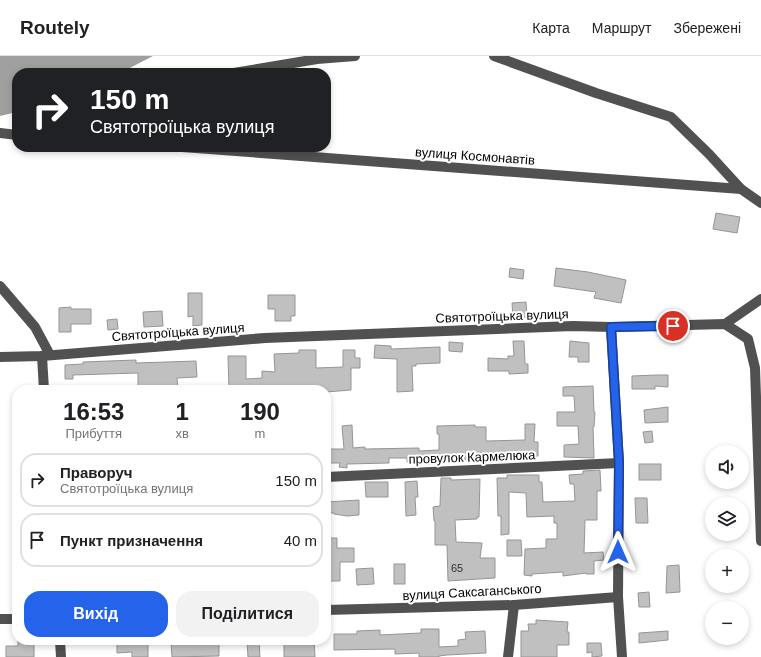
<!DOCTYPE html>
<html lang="uk">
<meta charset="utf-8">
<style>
body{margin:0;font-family:Arial,sans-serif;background:#f2f2f2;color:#202124;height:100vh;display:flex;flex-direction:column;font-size:15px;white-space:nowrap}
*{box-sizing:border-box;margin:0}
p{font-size:13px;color:#757577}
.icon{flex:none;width:22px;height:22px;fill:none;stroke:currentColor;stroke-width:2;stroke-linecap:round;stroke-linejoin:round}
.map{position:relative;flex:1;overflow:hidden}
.details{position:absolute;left:12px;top:329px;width:319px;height:260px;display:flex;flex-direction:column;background:#fff;border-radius:16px;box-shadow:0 2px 6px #0003}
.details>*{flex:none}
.banner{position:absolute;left:12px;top:12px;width:319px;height:84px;border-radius:16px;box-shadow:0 2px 6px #0003;background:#202124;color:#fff;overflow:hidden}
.controls{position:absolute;left:705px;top:389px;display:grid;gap:8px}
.controls a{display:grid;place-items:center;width:44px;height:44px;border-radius:50%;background:#fff;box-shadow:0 2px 6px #0003;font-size:20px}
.pin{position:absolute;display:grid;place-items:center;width:34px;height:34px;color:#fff;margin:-17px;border:2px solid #fff;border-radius:50%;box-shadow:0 1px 4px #0007}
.me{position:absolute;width:44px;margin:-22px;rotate:0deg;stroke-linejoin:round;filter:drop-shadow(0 0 3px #0008)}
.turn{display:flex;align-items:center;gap:14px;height:84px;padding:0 12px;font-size:18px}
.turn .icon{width:52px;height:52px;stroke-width:2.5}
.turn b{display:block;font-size:28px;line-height:34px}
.eta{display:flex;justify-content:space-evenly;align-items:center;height:68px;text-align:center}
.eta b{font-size:24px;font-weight:800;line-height:28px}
.button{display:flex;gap:8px;margin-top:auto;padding:8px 12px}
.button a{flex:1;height:46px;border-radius:16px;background:#2563eb;color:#fff;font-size:16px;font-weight:800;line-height:46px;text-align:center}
.button a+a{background:#f2f2f2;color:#202124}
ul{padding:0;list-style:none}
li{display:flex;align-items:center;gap:12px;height:54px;margin:0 8px 6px;padding:0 4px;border:2px solid #e0e0e0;border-radius:16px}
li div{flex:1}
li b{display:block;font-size:15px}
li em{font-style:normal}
header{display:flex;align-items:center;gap:24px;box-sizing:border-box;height:56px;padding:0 20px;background:#fff;border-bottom:1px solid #e0e0e0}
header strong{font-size:19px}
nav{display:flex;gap:22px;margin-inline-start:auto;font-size:14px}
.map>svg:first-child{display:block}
</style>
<header>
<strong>Routely</strong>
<nav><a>Карта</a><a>Маршрут</a><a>Збережені</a></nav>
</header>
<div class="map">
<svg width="761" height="601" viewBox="0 0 761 601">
<rect width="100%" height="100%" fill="#fff"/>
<polygon fill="#9f9f9f" points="0,0 153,0 120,17 17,17 17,56 0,60"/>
<g fill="#c0c0c0" stroke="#959595">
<polygon points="716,157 740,161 737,177 713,173"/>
<polygon points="510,212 524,214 523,223 509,221"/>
<polygon points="556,212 588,216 626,224 621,247 594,242 596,236 554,230"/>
<polygon points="188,237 202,237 202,269 193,270 193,260 188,261"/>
<polygon points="268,239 295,239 295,260 291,260 291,265 275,265 275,253 268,253"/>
<polygon points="526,246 527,261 513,262 512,247"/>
<polygon points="71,251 71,253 91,253 91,268 71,268 71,276 59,276 59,252"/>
<polygon points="162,255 163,270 144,271 143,256"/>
<polygon points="117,263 118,273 108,274 107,264"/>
<polygon points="513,285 524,285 525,308 528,308 528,317 509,318 509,315 488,315 488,302 508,303 508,300 514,300"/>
<polygon points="570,285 589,287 589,306 578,306 578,301 569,301"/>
<polygon points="449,286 463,287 462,296 449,295"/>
<polygon points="375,289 391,290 391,293 440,291 440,307 416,308 416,310 412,310 413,335 397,336 397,303 374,302"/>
<polygon points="299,294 316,294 316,312 343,311 343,294 355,294 355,302 360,302 360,312 351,312 351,334 326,336 326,334 229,334 228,300 246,300 246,323 262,322 262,315 275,316 274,298 299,297"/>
<polygon points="136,304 136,307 196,305 197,321 177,322 178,334 138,334 138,317 73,319 73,323 65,323 65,309 83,308 83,306"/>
<polygon points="657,319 668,319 668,331 655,330 655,333 632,333 632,320"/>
<polygon points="593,330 594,356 595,356 594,371 593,371 594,402 564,401 564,389 579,388 578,370 557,370 557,356 575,356 574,340 563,340 563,331"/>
<polygon points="668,351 668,366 645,367 644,354"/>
<polygon points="525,368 535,368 534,386 538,386 538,400 497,402 497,397 479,397 479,403 433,404 433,408 425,408 425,406 407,406 407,402 389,402 389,407 347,408 347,412 339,411 340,407 326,407 326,393 344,393 342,370 352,369 353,392 365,391 365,393 419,392 419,395 439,394 439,378 437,378 437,370 475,369 475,371 486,371 486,385 525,384"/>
<polygon points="652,375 653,386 645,387 643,376"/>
<rect x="639" y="408" width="22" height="16"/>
<polygon points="600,414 601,435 597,435 597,464 585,464 584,497 603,496 604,504 594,505 594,518 586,518 586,517 563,520 563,516 532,518 532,520 524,519 525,493 546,492 546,483 557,483 557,467 554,467 554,460 527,461 526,437 509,436 509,478 501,479 501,460 498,460 497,422 507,422 507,419 539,419 539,426 542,426 543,446 575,445 574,428 570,428 569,419 583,418 583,415"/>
<polygon points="441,422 451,422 451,424 480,423 479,461 477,461 477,463 455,464 456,486 482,487 480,502 495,502 495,522 448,525 447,489 435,489 435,465 434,465 433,451 440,450"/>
<polygon points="417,425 418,441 415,441 416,459 406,460 405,426"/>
<polygon points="365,426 388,426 388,441 366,441"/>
<polygon points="635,442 647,442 648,467 636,467"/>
<polygon points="359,444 359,459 347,460 334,458 334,457 326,457 326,446"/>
<polygon points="326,482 337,482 337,492 354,492 354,506 340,506 340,525 326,525"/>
<polygon points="507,484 521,484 522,500 507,500"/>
<rect x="394" y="508" width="11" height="20"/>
<polygon points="679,509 680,536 666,537 667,510"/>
<polygon points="373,512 374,528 357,529 356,513"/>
<polygon points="649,536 650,551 639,551 638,537"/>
<polygon points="536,564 568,566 567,576 569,576 569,589 557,589 557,601 521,601 521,575 529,575 528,568 536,568"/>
<polygon points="421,573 439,573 439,591 458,590 458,584 466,583 465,576 485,575 486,597 447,599 439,600 439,601 419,601 419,597 395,598 395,593 334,594 334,578 357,578 357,575 380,574 380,579 421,577"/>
<polygon points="668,575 668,584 639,587 639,577"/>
<polygon points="18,584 27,584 27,589 34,588 34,601 6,601 6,590 18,590"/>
<polygon points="200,584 219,584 219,600 172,601 171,587 200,586"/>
<polygon points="247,584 259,584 260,601 248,601"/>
<polygon points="284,584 314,584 315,601 284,601"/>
<polygon points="587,587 601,587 602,600 592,601 592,596 587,597"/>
<polygon points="117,588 148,588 148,601 132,601 132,596 117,597"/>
</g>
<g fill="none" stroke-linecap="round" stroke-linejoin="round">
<g stroke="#515151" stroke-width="10">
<polyline points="494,0 596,37 671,61 709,98 741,133"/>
<polyline points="234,17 317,3 355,0"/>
<polyline points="0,77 17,79"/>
<polyline points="182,91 741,133 761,147"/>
<polyline points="0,230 35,271 50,299"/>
<polyline points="725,268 761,243"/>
<polyline points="611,271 619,407 618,541 622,601"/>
<polyline points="42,300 44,334"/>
<polyline points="0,301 42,300 265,282 573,270 611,271 725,268 748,283 755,312 761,485"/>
<polyline points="326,421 619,407"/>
<polyline points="326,554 514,549 618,541"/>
<polyline points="0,563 17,563"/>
<polyline points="60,584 61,601"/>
<polyline points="508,601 514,549"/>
</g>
</g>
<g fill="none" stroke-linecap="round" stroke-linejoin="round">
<g stroke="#184099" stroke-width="10">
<polyline id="route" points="618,496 619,407 611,271 673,270"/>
</g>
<use href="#route" stroke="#2563eb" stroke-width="7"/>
</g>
<g text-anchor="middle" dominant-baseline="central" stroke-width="4" stroke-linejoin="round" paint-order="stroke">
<g font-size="11" fill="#303030">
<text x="457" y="512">65</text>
</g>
<g font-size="13" fill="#000" stroke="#fff">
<text transform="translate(475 100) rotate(4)">вулиця Космонавтів</text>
<text transform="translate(502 260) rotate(-2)">Святотроїцька вулиця</text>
<text transform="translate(178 276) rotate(-4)">Святотроїцька вулиця</text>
<text transform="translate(472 401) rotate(-2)">провулок Кармелюка</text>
<text transform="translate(472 536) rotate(-3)">вулиця Саксаганського</text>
</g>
</g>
</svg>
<div class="controls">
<a><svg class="icon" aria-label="sound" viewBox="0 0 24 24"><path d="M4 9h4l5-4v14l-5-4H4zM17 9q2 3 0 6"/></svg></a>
<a><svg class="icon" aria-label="layers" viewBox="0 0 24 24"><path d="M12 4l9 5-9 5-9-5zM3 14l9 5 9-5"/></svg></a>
<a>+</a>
<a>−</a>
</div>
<div class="pin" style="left:673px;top:270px;background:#d93025"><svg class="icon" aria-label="arrive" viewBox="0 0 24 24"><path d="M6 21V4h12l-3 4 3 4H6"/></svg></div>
<svg class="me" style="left:618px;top:496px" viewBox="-20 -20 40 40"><path d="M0-17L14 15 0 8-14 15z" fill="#2563eb" stroke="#fff" stroke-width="4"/></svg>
<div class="banner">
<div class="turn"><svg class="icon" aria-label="right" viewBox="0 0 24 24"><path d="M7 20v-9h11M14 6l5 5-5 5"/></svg><div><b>150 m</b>Святотроїцька вулиця</div></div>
</div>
<section class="details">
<div class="eta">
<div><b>16:53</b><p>Прибуття</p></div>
<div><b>1</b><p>хв</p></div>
<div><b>190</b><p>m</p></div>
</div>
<ul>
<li><svg class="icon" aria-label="right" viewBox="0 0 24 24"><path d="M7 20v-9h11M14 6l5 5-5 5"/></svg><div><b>Праворуч</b><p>Святотроїцька вулиця</p></div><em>150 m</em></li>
<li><svg class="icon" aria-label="arrive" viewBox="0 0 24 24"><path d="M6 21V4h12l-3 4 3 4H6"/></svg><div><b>Пункт призначення</b></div><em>40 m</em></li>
</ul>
<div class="button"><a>Вихід</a><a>Поділитися</a></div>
</section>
</div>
